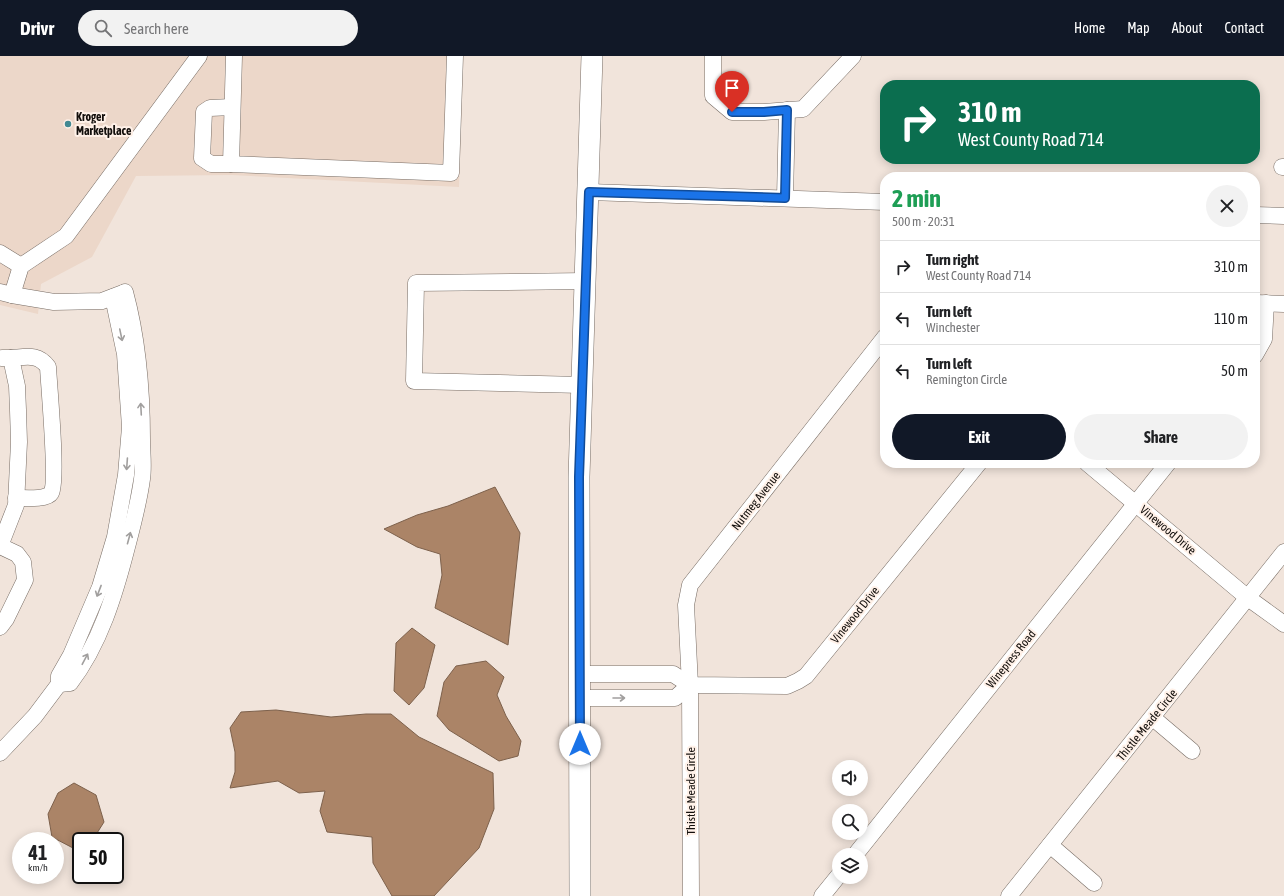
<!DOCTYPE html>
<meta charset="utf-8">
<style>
body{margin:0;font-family:"Asap Condensed",sans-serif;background:#f2f2f2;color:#202124;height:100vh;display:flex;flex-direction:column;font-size:15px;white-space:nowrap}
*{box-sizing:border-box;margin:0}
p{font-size:13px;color:#757577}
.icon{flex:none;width:22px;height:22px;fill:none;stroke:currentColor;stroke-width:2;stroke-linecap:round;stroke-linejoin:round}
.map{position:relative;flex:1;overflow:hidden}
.sheet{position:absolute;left:880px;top:116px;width:380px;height:296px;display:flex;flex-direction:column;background:#fff;border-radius:16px;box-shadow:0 2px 10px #0003}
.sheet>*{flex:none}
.banner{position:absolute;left:880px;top:24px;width:380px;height:84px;border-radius:16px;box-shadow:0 2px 10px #0003;background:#0b6e4f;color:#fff;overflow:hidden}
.buttons{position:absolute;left:832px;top:704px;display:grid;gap:8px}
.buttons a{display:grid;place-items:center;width:36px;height:36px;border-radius:50%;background:#fff;box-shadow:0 2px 10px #0003;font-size:20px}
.speed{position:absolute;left:12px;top:776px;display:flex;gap:8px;font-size:20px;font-weight:700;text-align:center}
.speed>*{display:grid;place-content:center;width:52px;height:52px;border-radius:50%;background:#fff;box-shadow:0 2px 10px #0003;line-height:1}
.speed small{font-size:10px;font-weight:400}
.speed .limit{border:2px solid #111;border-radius:6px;background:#fff;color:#111}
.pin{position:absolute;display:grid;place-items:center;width:34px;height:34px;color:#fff;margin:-41px -17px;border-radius:50% 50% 50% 0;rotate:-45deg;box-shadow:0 0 4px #0007}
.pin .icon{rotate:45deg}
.me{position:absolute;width:44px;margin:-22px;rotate:0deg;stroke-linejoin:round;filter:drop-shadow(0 0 3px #0008)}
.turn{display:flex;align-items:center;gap:14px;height:84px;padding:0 12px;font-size:18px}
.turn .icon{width:52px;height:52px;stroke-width:2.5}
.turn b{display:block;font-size:28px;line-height:34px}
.round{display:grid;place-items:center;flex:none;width:42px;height:42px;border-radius:21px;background:#f2f2f2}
.summary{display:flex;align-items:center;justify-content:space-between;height:68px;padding:0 12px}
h1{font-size:24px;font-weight:700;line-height:30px;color:#1e9e55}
.button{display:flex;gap:8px;margin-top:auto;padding:8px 12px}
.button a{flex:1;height:46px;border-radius:24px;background:#111827;color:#fff;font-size:16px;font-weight:700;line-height:46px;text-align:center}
.button a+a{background:#f2f2f2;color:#202124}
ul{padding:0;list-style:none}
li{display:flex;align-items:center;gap:12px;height:52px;padding:0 12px;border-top:1px solid #e0e0e0}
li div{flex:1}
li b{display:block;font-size:15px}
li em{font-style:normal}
header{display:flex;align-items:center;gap:24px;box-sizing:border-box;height:56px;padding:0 20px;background:#111827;color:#fff}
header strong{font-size:19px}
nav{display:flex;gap:22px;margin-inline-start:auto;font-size:14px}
.search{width:280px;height:36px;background:#f2f2f2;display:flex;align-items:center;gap:10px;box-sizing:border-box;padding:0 14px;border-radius:22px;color:#757577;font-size:15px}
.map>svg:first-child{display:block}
</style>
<header>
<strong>Drivr</strong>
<div class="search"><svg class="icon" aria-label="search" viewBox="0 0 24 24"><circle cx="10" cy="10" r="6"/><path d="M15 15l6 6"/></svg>Search here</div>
<nav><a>Home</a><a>Map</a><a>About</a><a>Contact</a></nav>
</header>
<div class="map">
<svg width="1284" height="840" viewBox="0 0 1284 840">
<rect width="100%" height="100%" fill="#f1e4db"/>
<polygon fill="#ecd7c9" points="0,0 463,0 459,131 232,119 136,120 92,201 41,228 38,258 0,249"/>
<g fill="#ab8467" stroke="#7d614c">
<polygon points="495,431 520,477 508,589 435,552 442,519 440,498 417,491 384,473 417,459 448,450"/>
<polygon points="412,572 435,589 424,632 409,649 394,635 396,587"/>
<polygon points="486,605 504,621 497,639 506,660 521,685 518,700 499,705 449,674 437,660 444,626 456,610"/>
<polygon points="276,654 331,661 366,658 391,658 419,681 493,717 494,753 479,792 434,840 392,840 373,807 372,781 327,776 320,755 325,735 299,737 278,725 230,732 235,716 235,696 230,672 241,656"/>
<polygon points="74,727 96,739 104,766 92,785 81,785 81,789 73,792 52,781 48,758 58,737"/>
</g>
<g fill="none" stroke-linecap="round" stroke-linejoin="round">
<g stroke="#776c64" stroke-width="17">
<g id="minor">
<polyline points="234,0 231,108 451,117 455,0"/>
<polyline points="713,0 713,40 732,56 764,56 803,53 853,0"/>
<polyline points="231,108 211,108 202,102 204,56 210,52 232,51"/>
<polyline points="1282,111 1284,111"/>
<polyline points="589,136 885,146"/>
<polyline points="785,142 787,54"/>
<polyline points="1255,159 1284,160"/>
<polyline points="0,197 21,210"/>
<polyline points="0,236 12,239 54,246 102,245 123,237"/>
<polyline points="12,239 21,210 66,180 199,0"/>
<polyline points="1256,247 1284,248"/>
<polyline points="1255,299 1264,283 1266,247"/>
<path d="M11 302C26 301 38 297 48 311 49 330 58 427 51 437 47 444 24 442 16 442"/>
<polyline points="582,329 414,325 416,227 586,225"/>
<polyline points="1087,407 1248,542 1284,568"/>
<polyline points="0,490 16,449 19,386 18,354 17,330 11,302 2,302"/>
<polyline points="0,571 6,563 25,524 23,506 17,498 0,490"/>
<polyline points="580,618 673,618 690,629 787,630 798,625 806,620 979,407"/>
<path d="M59 628 70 627C100 588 115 538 127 491 133 468 139 446 142 423 144 410 142 396 142 383 142 334 138 284 125 236"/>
<polyline points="580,642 675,642 690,629"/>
<polyline points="1153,662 1192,695"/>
<polyline points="0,697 35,660 59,628 59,620 71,599 100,531 115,481 126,419 130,371 125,298 113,241"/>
<polyline points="1050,789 1094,827"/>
<polyline points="855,799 1168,407"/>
<polyline points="691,840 690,629 686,549 690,529 885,281"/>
<polyline points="822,840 839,819"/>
<polyline points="1009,840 1284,496"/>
</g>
</g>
<g stroke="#776c64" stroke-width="22">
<polyline id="major" points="580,840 579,421 592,0"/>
</g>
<use href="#minor" stroke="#fff" stroke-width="16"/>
<use href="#major" stroke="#fff" stroke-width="21"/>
</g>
<defs><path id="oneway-shaft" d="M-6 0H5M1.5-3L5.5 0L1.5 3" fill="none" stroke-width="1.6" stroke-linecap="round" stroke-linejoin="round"/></defs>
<g stroke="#a19f9e">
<use href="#oneway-shaft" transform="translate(121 279) rotate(78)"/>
<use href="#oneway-shaft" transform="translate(141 353) rotate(-93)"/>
<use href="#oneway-shaft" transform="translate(127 408) rotate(94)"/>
<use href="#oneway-shaft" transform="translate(129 482) rotate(-75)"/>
<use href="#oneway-shaft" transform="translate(99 535) rotate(111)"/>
<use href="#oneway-shaft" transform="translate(85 603) rotate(-62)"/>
<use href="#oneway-shaft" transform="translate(619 642)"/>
</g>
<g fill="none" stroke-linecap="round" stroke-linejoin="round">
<g stroke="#114b97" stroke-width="10">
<polyline id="route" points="580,688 579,421 589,136 785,142 787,54 764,56 732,56"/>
</g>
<use href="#route" stroke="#1a73e8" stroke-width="7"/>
</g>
<circle fill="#428992" stroke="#fff1e8" stroke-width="1.5" cx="68" cy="68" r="4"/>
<g text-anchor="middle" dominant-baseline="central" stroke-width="4" stroke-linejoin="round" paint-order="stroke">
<g font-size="12" font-weight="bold" fill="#130f0c" stroke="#fff1e8" text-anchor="start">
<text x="76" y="61">Kroger<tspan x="76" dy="14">Marketplace</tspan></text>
</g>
<g font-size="12" fill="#130f0c" stroke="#fff1e8">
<text transform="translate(756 445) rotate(-52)">Nutmeg Avenue</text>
<text transform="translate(1168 474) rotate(40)">Vinewood Drive</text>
<text transform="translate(855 559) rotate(-51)">Vinewood Drive</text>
<text transform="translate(1011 603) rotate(-51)">Winepress Road</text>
<text transform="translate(1147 669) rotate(-51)">Thistle Meade Circle</text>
<text transform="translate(691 735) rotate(-90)">Thistle Meade Circle</text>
</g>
</g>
</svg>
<div class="buttons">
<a><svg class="icon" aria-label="sound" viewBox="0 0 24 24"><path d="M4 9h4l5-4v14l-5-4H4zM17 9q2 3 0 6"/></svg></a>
<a><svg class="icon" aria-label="search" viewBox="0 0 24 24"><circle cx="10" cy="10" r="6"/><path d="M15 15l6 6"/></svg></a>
<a><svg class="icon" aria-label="layers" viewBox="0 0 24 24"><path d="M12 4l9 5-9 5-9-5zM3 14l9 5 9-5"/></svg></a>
</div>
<div class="speed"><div>41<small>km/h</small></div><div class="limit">50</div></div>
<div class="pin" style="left:732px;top:56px;background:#d93025"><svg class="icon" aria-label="arrive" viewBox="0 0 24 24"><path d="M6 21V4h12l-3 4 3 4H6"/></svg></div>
<svg class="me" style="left:580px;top:688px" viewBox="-20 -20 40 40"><circle r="19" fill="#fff"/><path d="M0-13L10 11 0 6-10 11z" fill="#1a73e8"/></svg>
<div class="banner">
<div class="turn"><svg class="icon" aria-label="right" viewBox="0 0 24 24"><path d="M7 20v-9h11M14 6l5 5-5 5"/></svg><div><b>310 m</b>West County Road 714</div></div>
</div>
<section class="sheet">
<div class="summary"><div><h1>2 min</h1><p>500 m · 20:31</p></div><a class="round"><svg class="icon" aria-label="close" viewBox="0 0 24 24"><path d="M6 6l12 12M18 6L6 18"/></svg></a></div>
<ul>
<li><svg class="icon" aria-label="right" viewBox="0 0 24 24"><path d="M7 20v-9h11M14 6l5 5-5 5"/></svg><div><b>Turn right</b><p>West County Road 714</p></div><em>310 m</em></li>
<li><svg class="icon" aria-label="left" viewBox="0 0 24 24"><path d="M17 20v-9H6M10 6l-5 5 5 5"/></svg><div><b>Turn left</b><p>Winchester</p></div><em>110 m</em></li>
<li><svg class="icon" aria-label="left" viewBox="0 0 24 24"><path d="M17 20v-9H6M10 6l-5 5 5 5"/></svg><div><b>Turn left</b><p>Remington Circle</p></div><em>50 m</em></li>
</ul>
<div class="button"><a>Exit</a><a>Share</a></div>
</section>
</div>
